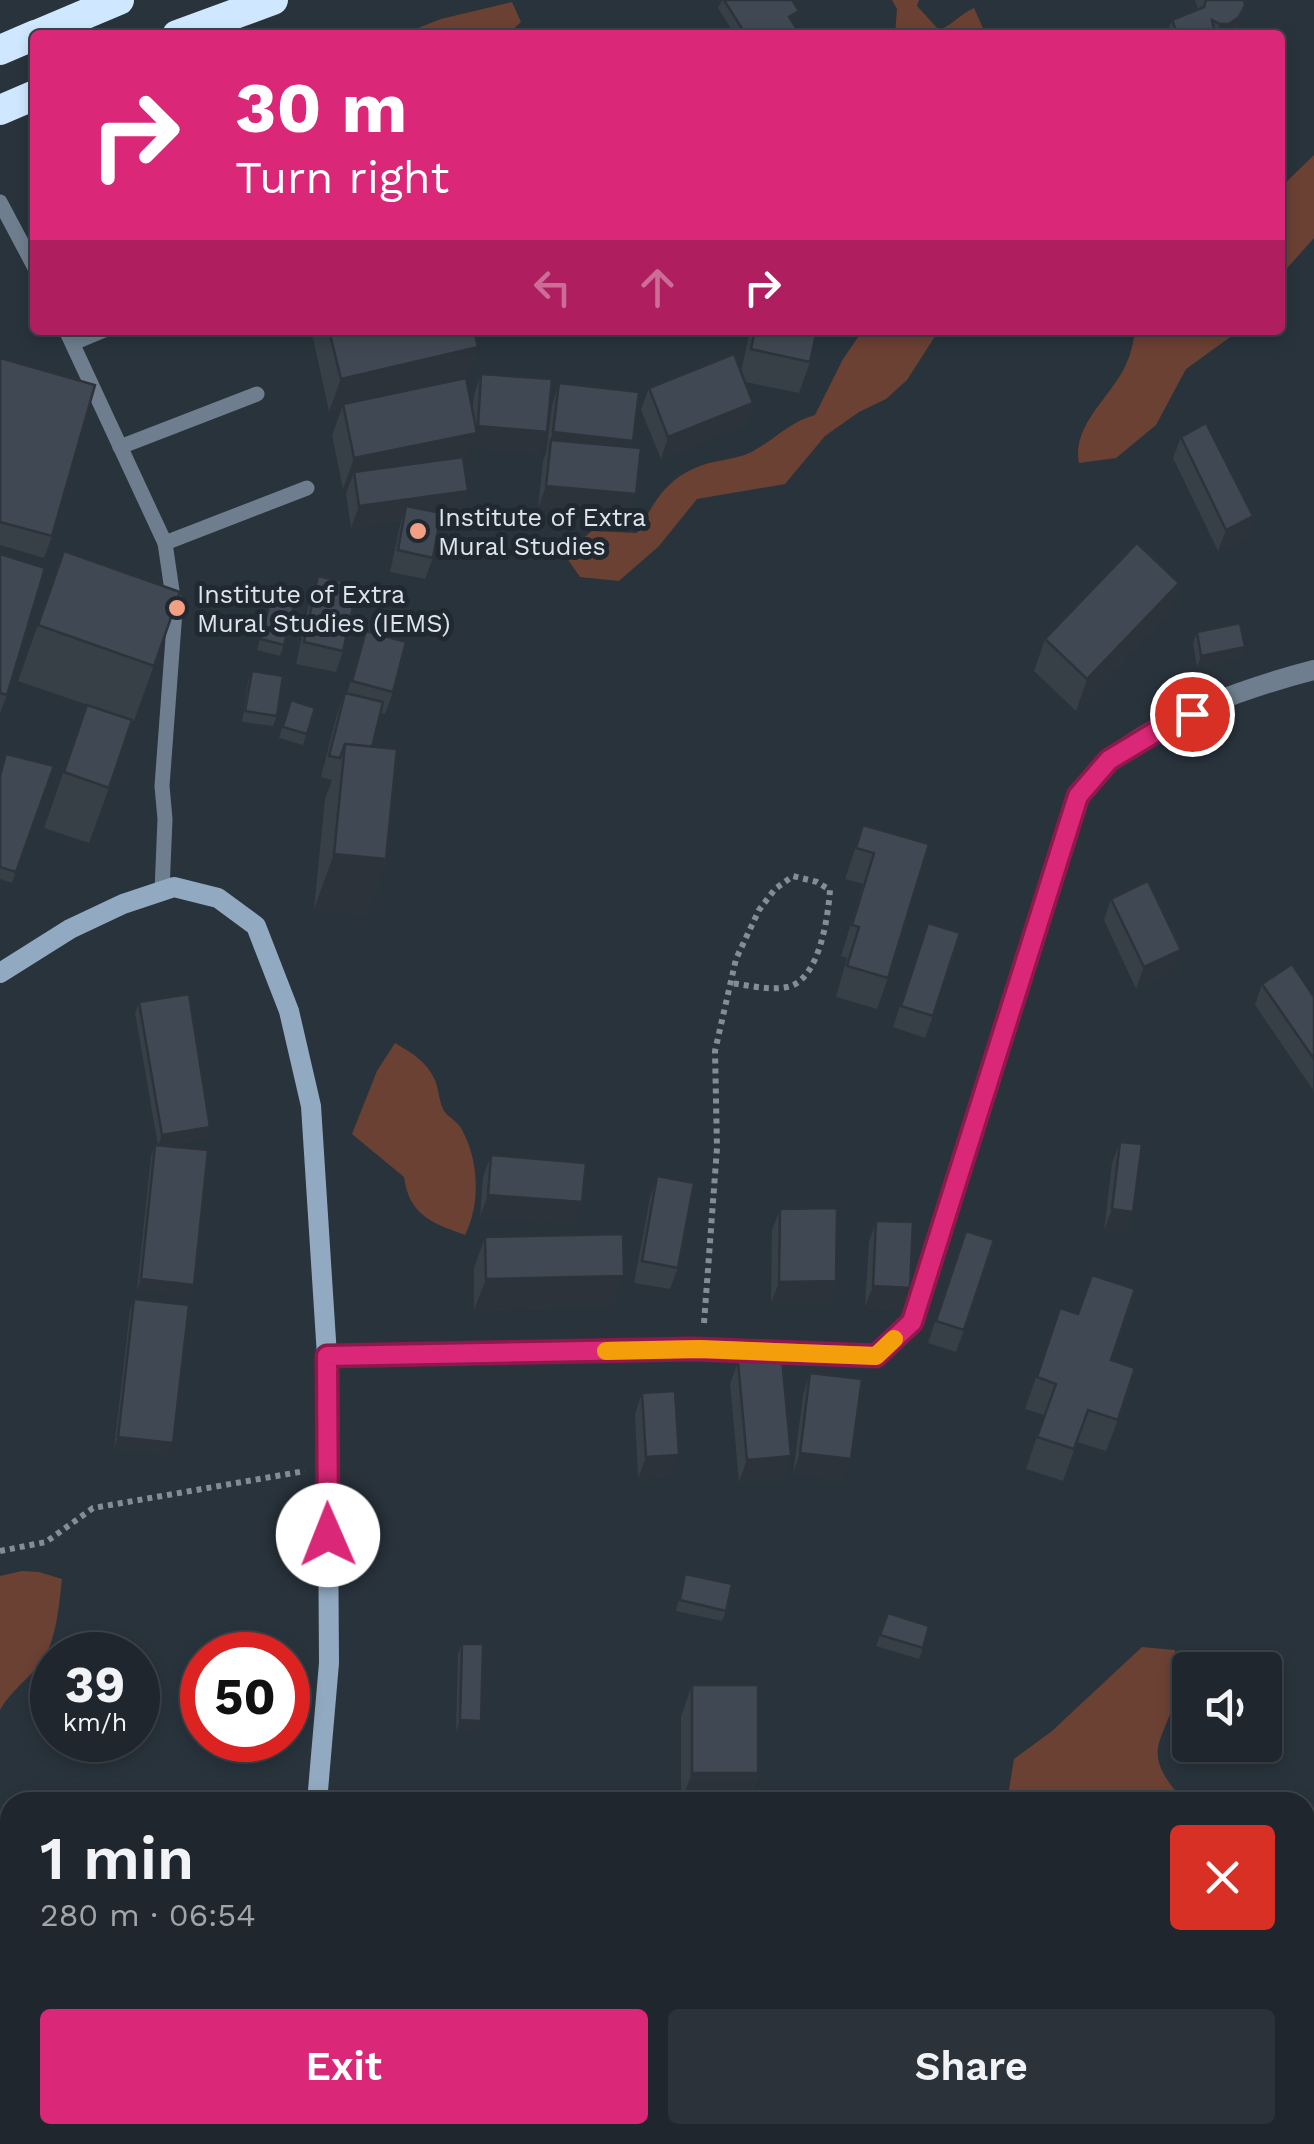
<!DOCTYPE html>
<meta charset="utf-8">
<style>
body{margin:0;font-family:"Work Sans",sans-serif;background:#2c3239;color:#f1f3f6;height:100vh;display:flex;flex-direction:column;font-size:38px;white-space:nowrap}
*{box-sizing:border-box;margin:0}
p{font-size:32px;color:#a1a5aa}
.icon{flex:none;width:55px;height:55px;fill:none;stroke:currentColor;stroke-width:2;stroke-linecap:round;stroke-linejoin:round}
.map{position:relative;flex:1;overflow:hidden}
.drawer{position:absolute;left:0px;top:1792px;width:1315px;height:352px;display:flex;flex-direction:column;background:#1f262d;border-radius:30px 30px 0 0;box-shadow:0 5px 15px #0003,0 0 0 2px #3c4349}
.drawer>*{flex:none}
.top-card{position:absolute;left:30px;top:30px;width:1255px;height:305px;border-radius:10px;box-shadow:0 5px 15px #0003,0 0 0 2px #3c4349;background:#db2777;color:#fff;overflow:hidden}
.buttons{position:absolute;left:1172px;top:1652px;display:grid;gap:20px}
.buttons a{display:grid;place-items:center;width:110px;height:110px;border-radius:10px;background:#1f262d;box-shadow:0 5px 15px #0003,0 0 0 2px #3c4349;font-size:50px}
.speed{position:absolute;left:30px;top:1632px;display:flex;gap:20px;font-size:50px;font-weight:700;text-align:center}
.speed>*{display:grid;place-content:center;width:130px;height:130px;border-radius:50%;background:#1f262d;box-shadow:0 5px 15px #0003,0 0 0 2px #3c4349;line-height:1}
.speed small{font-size:25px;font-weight:400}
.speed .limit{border:15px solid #d22;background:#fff;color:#111}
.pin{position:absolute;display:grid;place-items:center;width:85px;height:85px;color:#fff;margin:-42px;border:5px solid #fff;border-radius:50%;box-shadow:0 2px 10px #0007}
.me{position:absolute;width:110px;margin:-55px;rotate:359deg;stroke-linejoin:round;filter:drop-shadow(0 0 8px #0008)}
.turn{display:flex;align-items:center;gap:35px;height:210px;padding:0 40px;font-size:45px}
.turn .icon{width:130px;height:130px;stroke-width:2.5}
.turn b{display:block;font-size:70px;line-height:85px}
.lanes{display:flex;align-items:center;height:95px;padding:0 40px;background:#0003;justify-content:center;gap:50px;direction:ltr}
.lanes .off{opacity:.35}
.round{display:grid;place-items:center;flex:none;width:105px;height:105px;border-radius:10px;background:#2c3239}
.head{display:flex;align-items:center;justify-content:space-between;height:170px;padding:0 40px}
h1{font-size:60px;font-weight:600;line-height:75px}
.primary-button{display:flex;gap:20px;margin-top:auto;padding:20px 40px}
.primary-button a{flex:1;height:115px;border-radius:10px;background:#db2777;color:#fff;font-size:40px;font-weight:600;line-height:115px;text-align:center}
.primary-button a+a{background:#2c3239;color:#f1f3f6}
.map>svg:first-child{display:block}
</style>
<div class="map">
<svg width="1314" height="2144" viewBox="0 0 1314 2144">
<rect width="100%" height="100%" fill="#29333c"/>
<g fill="#6b4133">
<path d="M892 0H919L917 6 939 30C954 24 960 14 974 8L986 35H895L897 9Z"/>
<polygon points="512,2 521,22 507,35 400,35 441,19"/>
<polygon points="1314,155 1314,238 1289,266 1280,281 1280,188"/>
<path d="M863 330H939L907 380 886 399 859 412 825 436 785 484 697 499 659 546 619 581 580 577 564 554 592 531 637 533C655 502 664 480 700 466 715 460 732 460 747 454 772 443 788 422 815 415L843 359Z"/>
<path d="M1136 330H1240L1186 369 1156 425 1116 458 1079 463C1071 424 1114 395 1127 362 1132 352 1133 340 1136 330Z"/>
<path d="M395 1043C412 1053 427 1062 435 1080 439 1090 439 1102 444 1111 449 1118 457 1121 461 1128 479 1159 481 1204 465 1235 432 1223 409 1215 404 1177L352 1134 377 1071Z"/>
<path d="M22 1571 39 1572 62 1579C59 1605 57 1637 43 1660 30 1678 11 1690 0 1710V1576Z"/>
<path d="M1142 1647 1175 1650C1176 1662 1181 1677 1178 1689 1164 1746 1137 1749 1185 1802H1007L1014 1759 1052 1731Z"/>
<polygon points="0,1892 10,1900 10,2023 0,2026"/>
</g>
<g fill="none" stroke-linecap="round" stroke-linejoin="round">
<g stroke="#858d94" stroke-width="6" stroke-dasharray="5 5" stroke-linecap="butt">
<path d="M704 1323 717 1148 715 1051 736 959 759 910 775 889 793 876 817 882 830 890C828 918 819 981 787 987 769 991 748 985 730 983"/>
<polyline points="0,1551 46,1542 93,1508 305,1471"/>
</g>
<g stroke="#6f7e8e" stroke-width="15">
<polyline points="0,202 35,268"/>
<polyline points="66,330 165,543 175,611 162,786 165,819 162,891"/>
<polyline points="73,343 104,330"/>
<polyline points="120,447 257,394"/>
<polyline points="165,543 307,488"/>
</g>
<path stroke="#6f7e8e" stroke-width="20" d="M327 1356 695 1349 876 1356 912 1322 1077 796C1088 785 1097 771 1109 761 1157 718 1252 686 1314 670"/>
<g stroke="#91aac2" stroke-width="20">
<polyline points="0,973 70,929 123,904 174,887 218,898 256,926 289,1011 311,1106 327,1356 329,1663 317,1802"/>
<polyline points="255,2144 257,2135"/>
</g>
<g stroke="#d0e8ff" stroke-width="30">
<polyline points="36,35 119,0"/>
<polyline points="177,35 273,0"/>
<polyline points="0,50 35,35"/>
<polyline points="0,110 35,95"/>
</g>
</g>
<g fill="#373f47">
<polygon points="722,0 792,0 795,22 793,23 801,35 735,35 718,8"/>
<polygon points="1195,0 1244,0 1237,27 1233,35 1166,35 1172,20 1198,9"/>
<polygon points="313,330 474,330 466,379 472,411 474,395 481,374 540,453 471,448 464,464 460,513 440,515 433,558 425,579 390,572 401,521 351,528 346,493 348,488 343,489 332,435 342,408 329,411 312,334"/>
<polygon points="750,330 817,330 810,362 799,393 745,382 753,403 745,425 661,459 641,410 649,388 741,372"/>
<polygon points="0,358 52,536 44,558 0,545"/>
<polygon points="559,383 633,441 631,447 629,515 538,508 543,461 546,453 552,405"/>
<polygon points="1181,437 1253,516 1245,537 1218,551 1173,458"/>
<polygon points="64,551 180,592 134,721 18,681"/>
<polygon points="0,554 7,695 0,713"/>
<polygon points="318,576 343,651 336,672 296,664 310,598"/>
<polygon points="1179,583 1167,614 1076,711 1034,671 1045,639"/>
<polygon points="273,590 284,645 280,656 257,650"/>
<polygon points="366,631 393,692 385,714 381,713 372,747 386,859 366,915 314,909 325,799 332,780 321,777 337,714 345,693 347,693"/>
<polygon points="1197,632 1241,658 1197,667 1193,643"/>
<polygon points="252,671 277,716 273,726 242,722 248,682"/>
<polygon points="291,700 315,708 303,745 279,738"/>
<polygon points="87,705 109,788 89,843 44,828"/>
<polygon points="6,754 54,766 12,883 0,879 0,772"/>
<polygon points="863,825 929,844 888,978 877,1009 836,997 847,958 841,956 863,884 845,879"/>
<polygon points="1111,899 1173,971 1136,989 1104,920"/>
<polygon points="928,923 933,1016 925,1038 893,1027"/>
<polygon points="1262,984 1314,997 1313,1090 1255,1005"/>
<polygon points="139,1002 206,1138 161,1146 190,1296 137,1290 151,1156 155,1145 158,1145 135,1013"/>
<polygon points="1120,1142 1125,1233 1104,1231 1112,1163"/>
<polygon points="491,1155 574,1224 480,1217 483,1177"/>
<polygon points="657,1176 678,1268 670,1289 634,1283 650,1198"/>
<polygon points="780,1209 836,1281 829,1303 771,1303 772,1230"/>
<polygon points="876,1221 902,1310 865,1307 869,1242"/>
<polygon points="485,1237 612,1307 474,1310 474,1268"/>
<polygon points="958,1252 964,1330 956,1352 928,1343"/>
<polygon points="134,1299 169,1454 114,1448 130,1310"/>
<polygon points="1060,1308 1111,1360 1118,1420 1106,1451 1077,1442 1063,1481 1026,1469 1044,1415 1025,1409"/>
<polygon points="738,1362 784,1477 739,1482 730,1384"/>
<polygon points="810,1373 843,1480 793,1474 803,1395"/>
<polygon points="642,1393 671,1476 638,1478 635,1414"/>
<polygon points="685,1574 726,1611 722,1621 676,1611"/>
<polygon points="888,1613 923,1648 919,1659 876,1646"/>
<polygon points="462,1644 477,1731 456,1731 458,1654"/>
<polygon points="692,1685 758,1773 751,1794 751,1802 681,1802 681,1717"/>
<polygon points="1314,1905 1314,2063 1305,2056 1305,1908"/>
<polygon points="702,2135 762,2135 756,2144 707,2144 700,2139"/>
<polygon points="1137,2135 1161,2135 1160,2144 1138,2144"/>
</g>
<g fill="#2d333a">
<polygon points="1245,5 1233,35 1216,35 1220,24"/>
<polygon points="799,11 795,22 785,28 789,17"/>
<polygon points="478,347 467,379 343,404 342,408 329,411 341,379"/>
<polygon points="753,403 745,425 661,459 668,437"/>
<polygon points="478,426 547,432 540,453 471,448 465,464 356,487 354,472 348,488 343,489 354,458 475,433"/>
<polygon points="553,432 633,441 626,463 551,440 546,453"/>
<polygon points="546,486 636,494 629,515 538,508"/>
<polygon points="468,491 460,513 404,520 406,506 401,521 351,528 359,506"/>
<polygon points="1253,516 1245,537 1218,551 1226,530"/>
<polygon points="1179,583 1167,614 1076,711 1087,679"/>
<polygon points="1245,647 1241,658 1197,667 1201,656"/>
<polygon points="334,854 386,859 366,915 314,909"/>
<polygon points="1181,950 1173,971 1136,989 1144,967"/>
<polygon points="210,1127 206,1138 158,1146 162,1135"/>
<polygon points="488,1195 582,1202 574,1224 480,1217"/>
<polygon points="1112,1209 1133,1212 1125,1233 1104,1231"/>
<polygon points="624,1276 612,1307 474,1310 486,1279"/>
<polygon points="141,1279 194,1285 190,1296 137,1290"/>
<polygon points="836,1281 829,1303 771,1303 779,1282"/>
<polygon points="873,1286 910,1288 902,1310 865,1307"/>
<polygon points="118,1437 173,1443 169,1454 114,1448"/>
<polygon points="800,1453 851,1459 843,1480 793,1474"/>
<polygon points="679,1455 671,1476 638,1478 646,1457"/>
<polygon points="791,1456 784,1477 739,1482 747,1460"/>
<polygon points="460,1720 481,1721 477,1731 456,1731"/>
<polygon points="692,1773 758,1773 747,1802 722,1795 719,1802 681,1802"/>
<polygon points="755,2135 762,2135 756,2144 748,2144"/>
</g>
<g fill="#404953" stroke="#2d333a" stroke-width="2.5">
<polygon points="724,0 792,0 799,11 789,17 801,35 746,35"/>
<polygon points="1206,0 1244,0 1245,5 1239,17 1229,24 1220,24 1212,20 1215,34 1178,35 1172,20 1204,7"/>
<polygon points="1155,30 1157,35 1137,35"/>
<polygon points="329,330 474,330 478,347 341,379"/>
<polygon points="755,330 817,330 810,362 751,349"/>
<polygon points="734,354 753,403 668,437 649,388"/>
<polygon points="0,358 95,385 52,536 0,522"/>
<polygon points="481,374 552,379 547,432 478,426"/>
<polygon points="466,378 477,433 354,458 343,404"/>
<polygon points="559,383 639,392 633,441 553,432"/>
<polygon points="1206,423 1253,516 1226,530 1181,437"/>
<polygon points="551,440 641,448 636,494 546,486"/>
<polygon points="463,457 468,491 359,506 354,472"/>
<polygon points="406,506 441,513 433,558 398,550"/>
<polygon points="1137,543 1179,583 1087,679 1045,639"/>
<polygon points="64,551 180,592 154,666 38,625"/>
<polygon points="0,554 45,568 7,695 0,693"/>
<polygon points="318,576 358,585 343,651 304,642"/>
<polygon points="273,590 296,596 284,645 261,639"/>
<polygon points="1240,623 1245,647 1201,656 1197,632"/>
<polygon points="366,631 406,642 393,692 352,681"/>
<polygon points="252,671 283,676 277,716 245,711"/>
<polygon points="345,693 383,702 372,747 345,744 340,758 329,756"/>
<polygon points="291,700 315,708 307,734 283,727"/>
<polygon points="87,705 132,720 109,788 64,772"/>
<polygon points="345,744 397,749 386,859 334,854"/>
<polygon points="6,754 54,766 16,872 0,867 0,776"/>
<polygon points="863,825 929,844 888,978 847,966 859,927 852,925 874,853 856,848"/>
<polygon points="1148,881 1181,950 1144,967 1111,899"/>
<polygon points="928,923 960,933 933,1016 901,1006"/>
<polygon points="1292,964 1314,997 1314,1059 1262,984"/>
<polygon points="189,994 210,1127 162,1135 139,1002"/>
<polygon points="1120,1142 1142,1144 1133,1212 1112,1209"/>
<polygon points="155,1145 208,1150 194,1285 141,1279"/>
<polygon points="491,1155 586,1163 582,1202 488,1195"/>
<polygon points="657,1176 694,1183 678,1268 642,1261"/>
<polygon points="837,1208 836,1281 779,1282 780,1209"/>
<polygon points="876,1221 913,1222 910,1288 873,1286"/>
<polygon points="966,1231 994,1240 964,1330 936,1321"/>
<polygon points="623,1234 624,1276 486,1279 485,1237"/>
<polygon points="1092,1275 1135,1289 1111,1360 1135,1368 1118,1420 1088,1410 1074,1449 1037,1437 1056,1384 1037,1377 1060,1308 1078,1314"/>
<polygon points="134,1299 189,1305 173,1443 118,1437"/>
<polygon points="782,1358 791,1456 747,1460 738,1362"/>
<polygon points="810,1373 862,1379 851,1459 800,1453"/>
<polygon points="675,1391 679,1455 646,1457 642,1393"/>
<polygon points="685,1574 732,1584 726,1611 680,1600"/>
<polygon points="888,1613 929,1626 923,1648 880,1635"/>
<polygon points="462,1644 483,1644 481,1721 460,1720"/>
<rect x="692" y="1685" width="66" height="88"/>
<polygon points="751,1793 751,1802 722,1802 722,1795"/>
<polygon points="1314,1905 1314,2012 1305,2005 1305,1908"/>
<polygon points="732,2135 755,2135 748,2144 745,2144"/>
<polygon points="1142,2135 1161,2135 1161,2141 1143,2142"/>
</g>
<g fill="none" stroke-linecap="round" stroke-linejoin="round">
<g stroke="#8e194d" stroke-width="25">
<polyline id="route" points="328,1535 327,1356 694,1349 876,1356 912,1322 1078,796 1109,760 1162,728 1192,714"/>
</g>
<use href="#route" stroke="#db2777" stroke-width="18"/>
<polyline stroke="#f59e0b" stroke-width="18" points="606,1351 700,1349 876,1356 894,1339"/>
</g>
<g fill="#f39f84" stroke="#202931" stroke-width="4">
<circle cx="418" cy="531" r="10"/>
<circle cx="177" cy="608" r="10"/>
</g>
<g text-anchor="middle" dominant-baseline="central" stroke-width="10" stroke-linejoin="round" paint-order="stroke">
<g font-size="25" fill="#dee4ea" stroke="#202931" text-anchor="start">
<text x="438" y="517">Institute of Extra<tspan x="438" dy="29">Mural Studies</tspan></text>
<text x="197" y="594">Institute of Extra<tspan x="197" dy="29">Mural Studies (IEMS)</tspan></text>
</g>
</g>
</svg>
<div class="buttons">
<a><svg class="icon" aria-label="sound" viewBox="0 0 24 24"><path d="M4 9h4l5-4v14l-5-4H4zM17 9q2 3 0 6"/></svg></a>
</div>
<div class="speed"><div>39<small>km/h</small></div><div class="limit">50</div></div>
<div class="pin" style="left:1192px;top:714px;background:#d93025"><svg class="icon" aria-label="arrive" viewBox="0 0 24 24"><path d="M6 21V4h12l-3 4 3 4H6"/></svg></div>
<svg class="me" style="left:328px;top:1535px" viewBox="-20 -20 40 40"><circle r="19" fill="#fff"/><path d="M0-13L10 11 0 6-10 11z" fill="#db2777"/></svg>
<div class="top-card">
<div class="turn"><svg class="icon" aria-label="right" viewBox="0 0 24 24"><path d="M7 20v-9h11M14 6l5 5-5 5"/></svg><div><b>30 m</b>Turn right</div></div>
<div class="lanes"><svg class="icon off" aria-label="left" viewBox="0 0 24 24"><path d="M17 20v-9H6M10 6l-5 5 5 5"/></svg><svg class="icon off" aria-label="ahead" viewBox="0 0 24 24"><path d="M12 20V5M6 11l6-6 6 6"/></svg><svg class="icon" aria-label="right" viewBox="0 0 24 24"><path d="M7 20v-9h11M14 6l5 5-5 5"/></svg></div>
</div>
<section class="drawer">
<div class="head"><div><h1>1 min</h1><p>280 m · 06:54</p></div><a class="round" style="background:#d93025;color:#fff"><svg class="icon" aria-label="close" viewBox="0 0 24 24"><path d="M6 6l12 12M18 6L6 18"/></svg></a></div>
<div class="primary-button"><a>Exit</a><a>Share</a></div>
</section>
</div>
